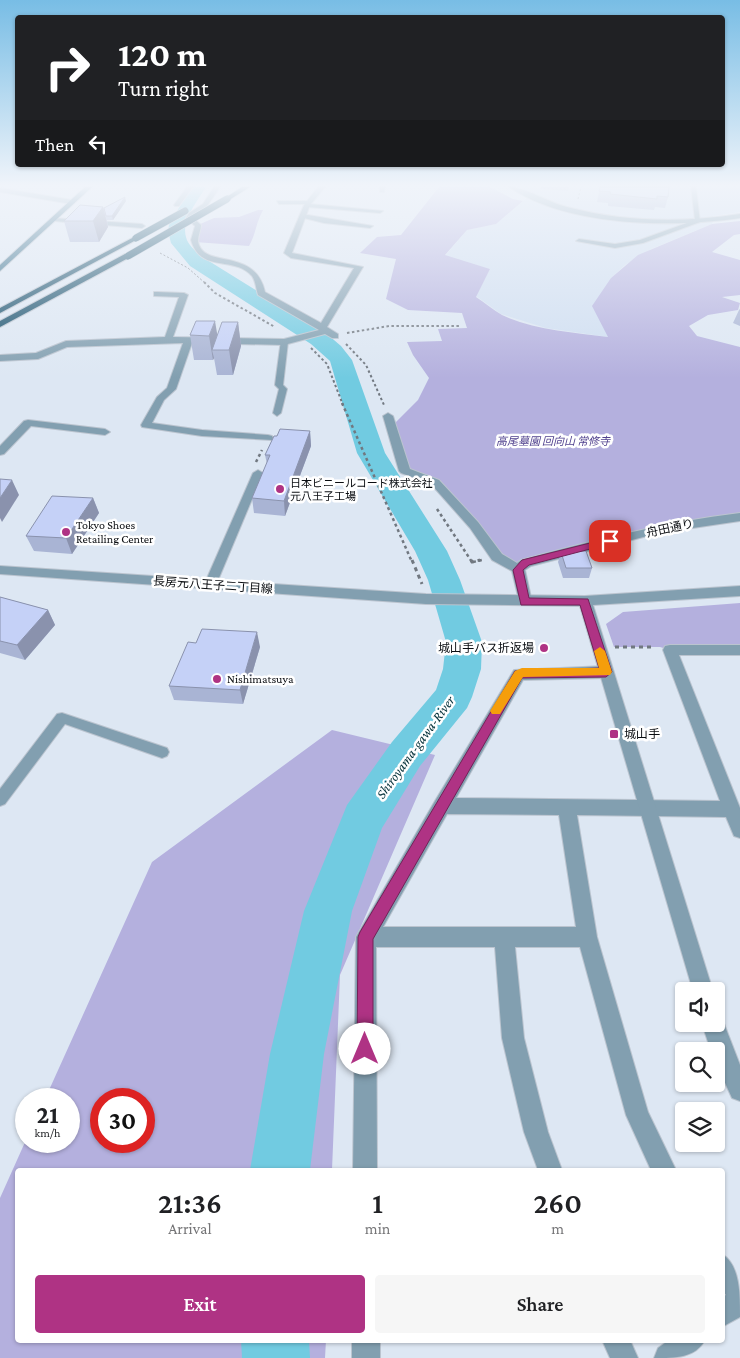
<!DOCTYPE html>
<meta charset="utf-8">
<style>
body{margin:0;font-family:"Crimson Pro","Noto Sans JP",serif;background:#f6f6f6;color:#202124;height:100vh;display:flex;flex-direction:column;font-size:19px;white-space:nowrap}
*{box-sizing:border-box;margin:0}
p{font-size:16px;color:#757577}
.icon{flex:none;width:28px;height:28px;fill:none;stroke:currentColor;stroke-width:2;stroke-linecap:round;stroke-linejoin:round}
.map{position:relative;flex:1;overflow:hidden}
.side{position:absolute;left:15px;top:1168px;width:710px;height:175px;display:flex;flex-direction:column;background:#fff;border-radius:5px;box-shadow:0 1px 4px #0004}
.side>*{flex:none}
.banner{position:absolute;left:15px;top:15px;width:710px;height:152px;border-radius:5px;box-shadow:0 1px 4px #0004;background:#202124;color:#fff;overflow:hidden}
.buttons{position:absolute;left:675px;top:982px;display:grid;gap:10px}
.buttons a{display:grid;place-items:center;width:50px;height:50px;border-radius:5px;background:#fff;box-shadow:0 1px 4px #0004;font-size:25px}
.speed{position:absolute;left:15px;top:1088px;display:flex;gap:10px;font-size:25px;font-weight:700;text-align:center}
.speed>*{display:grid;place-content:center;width:65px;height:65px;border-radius:50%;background:#fff;box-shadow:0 1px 4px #0004;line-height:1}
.speed small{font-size:12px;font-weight:400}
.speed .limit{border:8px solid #d22;background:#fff;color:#111}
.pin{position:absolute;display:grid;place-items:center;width:42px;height:42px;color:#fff;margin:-21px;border-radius:10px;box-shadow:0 2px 8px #0006}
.me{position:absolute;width:55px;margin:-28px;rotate:0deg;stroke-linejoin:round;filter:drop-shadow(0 0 4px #0008)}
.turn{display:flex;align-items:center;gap:18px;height:105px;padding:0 20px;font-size:22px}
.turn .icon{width:65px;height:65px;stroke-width:2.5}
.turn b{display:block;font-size:35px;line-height:42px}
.then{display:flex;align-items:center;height:48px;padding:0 20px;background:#0003;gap:10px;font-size:19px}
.eta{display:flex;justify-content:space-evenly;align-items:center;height:85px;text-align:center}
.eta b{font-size:30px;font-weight:600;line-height:35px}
.primary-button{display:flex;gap:10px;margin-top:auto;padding:10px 20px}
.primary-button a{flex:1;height:58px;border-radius:5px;background:#af3384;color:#fff;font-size:20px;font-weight:600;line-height:58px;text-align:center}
.primary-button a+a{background:#f6f6f6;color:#202124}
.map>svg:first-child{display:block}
</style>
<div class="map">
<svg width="740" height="1358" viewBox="0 0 740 1358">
<rect width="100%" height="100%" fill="#dde7f3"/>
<polygon fill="#cfdef1" points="508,187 740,187 740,212 713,216 712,224 651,249 625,265 611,278 608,337 546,328 501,314 476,296 490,269 445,256 467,230 496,224 528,197"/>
<g fill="#b4b0de" fill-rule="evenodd">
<path d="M439 187H490L513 199 523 201 496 224 467 230 445 255 490 269 476 297C484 302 493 310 502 315 534 330 573 332 608 337L592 306 611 278 638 255 712 224 740 221V234L734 235 712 252 740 260V295L722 297 740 303 738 310 708 315 689 326 697 336 740 347V517L721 519 526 563 509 564 439 480 408 468 390 428 418 400 429 378 413 355 407 342 442 341 438 329 467 328 462 313 408 310 386 299 396 259 360 253 377 237 401 235Z"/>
<path d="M258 210H263C256 222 256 234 249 246L195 242 198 225 214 218 239 217Z"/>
<polygon points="740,603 740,650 670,650 660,647 614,647 606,624 623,612"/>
<path d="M332 730 435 755 340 975 332 1170H18V1340H326L325 1358H0V1198L26 1140V1141H69V1099H45L152 862ZM101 1099H144V1141H101Z"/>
</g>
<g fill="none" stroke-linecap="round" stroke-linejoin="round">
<g fill="#71cbe1" fill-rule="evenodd">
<path d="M191 187H206C198 200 181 221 186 237 188 246 197 252 204 258L327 334 341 346 352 360 385 453 447 551 460 580 482 642 481 669 472 697 467 708 420 766 382 828 352 911 324 1054 310 1170H250L270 1054 304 911 347 805 392 742 436 690 443 669 446 642 428 580 415 551 357 453 330 361 311 344 190 266 171 243 168 231 169 225Z"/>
<polygon points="241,1340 309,1340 310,1358 242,1358"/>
</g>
<g stroke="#bbc4cf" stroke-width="2">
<g id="service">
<polygon points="380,187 385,187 384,192 380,192"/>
<polygon points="691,187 696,187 700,222 643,243 615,248 576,241 579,239 615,244 640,240 695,220"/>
<polygon points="277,201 308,201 310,204 383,211 380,213 307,207 305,204 279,204"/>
<polygon points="302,214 373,226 370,228 324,223 300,217"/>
<polygon points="52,218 142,224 145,226 142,228 54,221"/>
<polygon points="281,340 288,342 283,385 287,389 281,413 277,416 273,413 279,389 275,385"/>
<polygon points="258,470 263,473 216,585 214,588 206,588 204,585 253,473"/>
<polygon points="62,713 167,748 169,752 167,756 162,758 65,724 5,804 0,806 0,789 57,714"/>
</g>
</g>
<g stroke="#bbc4cf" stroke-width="2">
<g id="minor">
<polygon points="187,187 193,187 179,206 175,206 174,205"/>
<path d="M214 187H220L207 206 193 218 201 225C201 230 198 235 198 241 202 270 255 246 265 292L321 323 354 268 291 258 284 253 304 205 318 187H325L310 205 292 253 363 267 327 327 338 334V338H332L325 334 284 345 192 343 176 389 164 400 152 423 202 430 268 435 272 436 273 438 272 440 202 436 142 427 141 425 157 397 167 388 183 343 67 347 38 359 0 361V355L36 353 66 341 165 337 179 297 154 296V292H157L184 293 188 295 173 337 284 339 319 330 258 295C256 289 256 282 252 276 233 255 201 274 191 240L195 226 186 218 189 213 203 204Z"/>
<path d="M388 413 393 416 410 469 439 480 478 522 502 554 517 563 521 560C594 540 666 522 740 513V521L659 533 531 566 525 570 532 602 530 605H520L512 571 492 560 470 528 431 484 401 473 399 471 383 416Z"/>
<polygon points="28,420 105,429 110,432 105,435 31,426 4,454 0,455 0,446 24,421"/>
<path d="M670 645H740V655H679L740 808V838L734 836 726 817 577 815 597 937 648 1112 676 1170H651L626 1115 580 947H515L524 1038 548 1132 562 1170H538L524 1132 502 1038 495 947H376L377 1170H353L356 937 435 801 514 670 606 666 611 668 613 672 611 676 606 678 523 680 456 798 720 801 663 650 665 646ZM447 814 559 815 576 927H383Z"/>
<path d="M722 1254C740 1265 740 1294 740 1317L722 1327V1297L726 1295 722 1290Z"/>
<rect x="352" y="1340" width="28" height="18"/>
<polygon points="602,1340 630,1340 638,1358 610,1358"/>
<path d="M669 1340H705C695 1358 676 1358 654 1358L658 1348Z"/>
</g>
</g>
<g stroke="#bbc4cf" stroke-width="2">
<g id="tertiary">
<path d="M509 187C524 187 550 203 567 207 624 222 682 223 740 214V218C672 228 568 227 509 187Z"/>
<polygon points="0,188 72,200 75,202 72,204 0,192"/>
<polygon points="0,566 426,594 585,596 740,586 740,596 593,605 713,991 693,991 580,606 426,604 0,574"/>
<polygon points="716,1015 721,1016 740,1065 740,1101 732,1098 716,1063 716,1051 711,1051 702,1024 716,1024"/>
</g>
</g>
<g stroke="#bbc4cf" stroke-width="2">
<polygon id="primary" points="85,187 92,187 0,271 0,265"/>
</g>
<g stroke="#bbc4cf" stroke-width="2">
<g id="motorway">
<polygon points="242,187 250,187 229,200 225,200 225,198"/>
<polygon points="136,236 139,238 138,239 0,313 0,308"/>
<polygon points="125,254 132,256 0,327 0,321"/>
</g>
</g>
<g stroke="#717880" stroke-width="1" stroke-dasharray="2 2" stroke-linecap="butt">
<polyline points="578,199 581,187"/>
<polyline points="160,253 188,268 205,283"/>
</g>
<g stroke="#717880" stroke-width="2" stroke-dasharray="2.5 2.5" stroke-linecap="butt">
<polyline points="204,282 215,293 275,327"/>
<polyline points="347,333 389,326 460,326"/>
<polyline points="346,344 366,365 384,405"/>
<polyline points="311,348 327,364 343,405"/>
</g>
<g stroke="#717880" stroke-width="2.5" stroke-dasharray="3 3" stroke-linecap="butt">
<polyline points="342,403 412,562"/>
<polyline points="256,462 262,450"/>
<polyline points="437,509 472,562"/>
<polyline points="473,562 482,560"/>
</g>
<g stroke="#717880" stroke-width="3" stroke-dasharray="4 4" stroke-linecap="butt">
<polyline points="412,560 422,584"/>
<polyline points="471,560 472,562 480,560"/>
<polyline points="615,647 654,647"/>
</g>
<use href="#service" fill="#829fb0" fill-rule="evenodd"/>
<use href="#minor" fill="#829fb0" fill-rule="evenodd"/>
<use href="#tertiary" fill="#829fb0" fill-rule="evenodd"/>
<use href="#primary" fill="#286381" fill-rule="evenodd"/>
<use href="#motorway" fill="#134c68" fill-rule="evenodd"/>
<g stroke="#bbc4cf" stroke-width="8" stroke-linecap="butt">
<g id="motorway-bridge">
<polyline points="136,238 185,211"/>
<polyline points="128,256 227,199"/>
</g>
</g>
<use href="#motorway-bridge" stroke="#134c68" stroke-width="7"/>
</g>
<g fill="#a9b4d4">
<polygon points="541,187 569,187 568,191 541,189"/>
<polygon points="600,187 668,197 665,208 655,207 654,210 608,206 608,203 597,202"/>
<polygon points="126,201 113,220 107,220 108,227 99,242 70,242 64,221 103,207 104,208"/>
<polygon points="740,309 740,326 733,323 739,310"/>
<polygon points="238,322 241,346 233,375 217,375 214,358 213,360 194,360 190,335 217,336"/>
<polygon points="310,431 311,446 285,516 254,513 252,498 267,464 265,455 277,436"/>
<polygon points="93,498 99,513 72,554 34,551 26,536"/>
<polygon points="561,552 592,568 589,578 563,578 558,562"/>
<polygon points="0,597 48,610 55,625 25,660 0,653"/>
<polygon points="260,647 243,704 174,700 169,686"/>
</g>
<g fill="#8a92ad">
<polygon points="125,197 126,201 113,220 112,216"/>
<polygon points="103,207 108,227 99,242 93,221"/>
<polygon points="215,321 219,345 212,350 214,358 213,360 209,336"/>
<polygon points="238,322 241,346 233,375 229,350"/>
<polygon points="310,431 311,446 285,516 284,501"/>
<polygon points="12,480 19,495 2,522 0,518 0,498"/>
<polygon points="93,498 99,513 72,554 66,538"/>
<polygon points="48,610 55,625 25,660 17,645"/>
<polygon points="257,632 260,647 243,704 240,690"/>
</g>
<g fill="#c5d1f7" stroke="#8a92ad">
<polygon points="600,187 669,187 668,197 657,196 657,199 610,194 611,192 599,191"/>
<polygon points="125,197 112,216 106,216 104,208"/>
<polygon points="80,205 103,207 93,221 64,221"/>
<polygon points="196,321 215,321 209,336 190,335"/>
<polygon points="222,322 238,322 229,350 212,350"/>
<polygon points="280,429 310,431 284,501 252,498 270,455 265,455 274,436 277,436"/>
<polygon points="0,479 12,480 0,498"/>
<polygon points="52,496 93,498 66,538 26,536"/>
<polygon points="586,551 592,568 566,568 561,552"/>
<polygon points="0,597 48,610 17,645 0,641"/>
<polygon points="202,629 257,632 240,690 169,686 188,642 196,643"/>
</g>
<linearGradient id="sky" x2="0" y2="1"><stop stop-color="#78bde5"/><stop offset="0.49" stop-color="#f0f4fa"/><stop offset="1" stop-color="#f0f4fa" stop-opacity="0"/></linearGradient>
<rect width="740" height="378" fill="url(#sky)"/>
<polygon fill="#af3384" stroke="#722156" points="610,538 615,541 613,543 529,565 523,570 529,598 588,599 612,672 606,677 522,678 373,939 373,1049 371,1054 365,1057 359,1054 357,1049 358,937 360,932 515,671 599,668 580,605 521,605 513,570 522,560"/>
<polygon fill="#f59e0b" points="600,647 605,651 612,672 610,675 523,677 500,714 492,714 490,711 492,708 515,671 522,668 599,668 594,651"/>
<g fill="#af3384" stroke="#fff" stroke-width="2">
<circle cx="280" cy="489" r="5"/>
<circle cx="66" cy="532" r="5"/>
<circle cx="544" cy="648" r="5"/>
<circle cx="217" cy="679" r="5"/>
<rect x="609" y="729" width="10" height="10" rx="2.5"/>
</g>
<g text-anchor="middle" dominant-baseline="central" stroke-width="5" stroke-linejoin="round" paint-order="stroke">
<g font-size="11" font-style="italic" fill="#51428e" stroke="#fff">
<text x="553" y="441">高尾墓園 回向山 常修寺</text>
</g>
<g font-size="11" fill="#0a0d11" stroke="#fff" text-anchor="start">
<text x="290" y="483">日本ビニールコード株式会社<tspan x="290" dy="13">元八王子工場</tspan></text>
</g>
<g font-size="12" fill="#0a0d11" stroke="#fff" text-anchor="start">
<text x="76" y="525">Tokyo Shoes<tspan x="76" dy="14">Retailing Center</tspan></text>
<text x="534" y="648" text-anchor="end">城山手バス折返場</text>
<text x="227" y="679">Nishimatsuya</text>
<text x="624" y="734">城山手</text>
</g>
<g font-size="12" fill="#0a0d11" stroke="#fff">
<text transform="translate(670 528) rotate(-12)">舟田通り</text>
<text transform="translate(213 585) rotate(4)">長房元八王子二丁目線</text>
</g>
<g font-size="14" font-style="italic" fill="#022f38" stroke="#fff">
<text transform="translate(415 747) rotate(-54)">Shiroyama-gawa-River</text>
</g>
</g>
</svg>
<div class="buttons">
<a><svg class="icon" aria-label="sound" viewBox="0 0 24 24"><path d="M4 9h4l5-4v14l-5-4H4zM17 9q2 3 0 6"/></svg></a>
<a><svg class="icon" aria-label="search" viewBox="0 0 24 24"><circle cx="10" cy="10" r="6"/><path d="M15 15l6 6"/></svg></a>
<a><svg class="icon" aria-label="layers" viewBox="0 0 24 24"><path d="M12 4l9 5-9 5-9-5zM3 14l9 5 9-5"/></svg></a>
</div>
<div class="speed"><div>21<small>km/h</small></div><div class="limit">30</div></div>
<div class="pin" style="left:610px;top:541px;background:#d93025"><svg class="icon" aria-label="arrive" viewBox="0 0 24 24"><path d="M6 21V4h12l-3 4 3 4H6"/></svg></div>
<svg class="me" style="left:365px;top:1049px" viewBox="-20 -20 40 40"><circle r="19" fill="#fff"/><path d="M0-13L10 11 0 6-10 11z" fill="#af3384"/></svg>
<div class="banner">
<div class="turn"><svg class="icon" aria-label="right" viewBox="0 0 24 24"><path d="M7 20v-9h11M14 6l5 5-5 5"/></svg><div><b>120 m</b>Turn right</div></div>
<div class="then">Then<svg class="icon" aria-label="left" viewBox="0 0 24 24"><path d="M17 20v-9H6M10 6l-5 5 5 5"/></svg></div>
</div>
<section class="side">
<div class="eta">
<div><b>21:36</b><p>Arrival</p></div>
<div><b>1</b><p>min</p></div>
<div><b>260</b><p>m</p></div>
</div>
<div class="primary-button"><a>Exit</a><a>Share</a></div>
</section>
</div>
